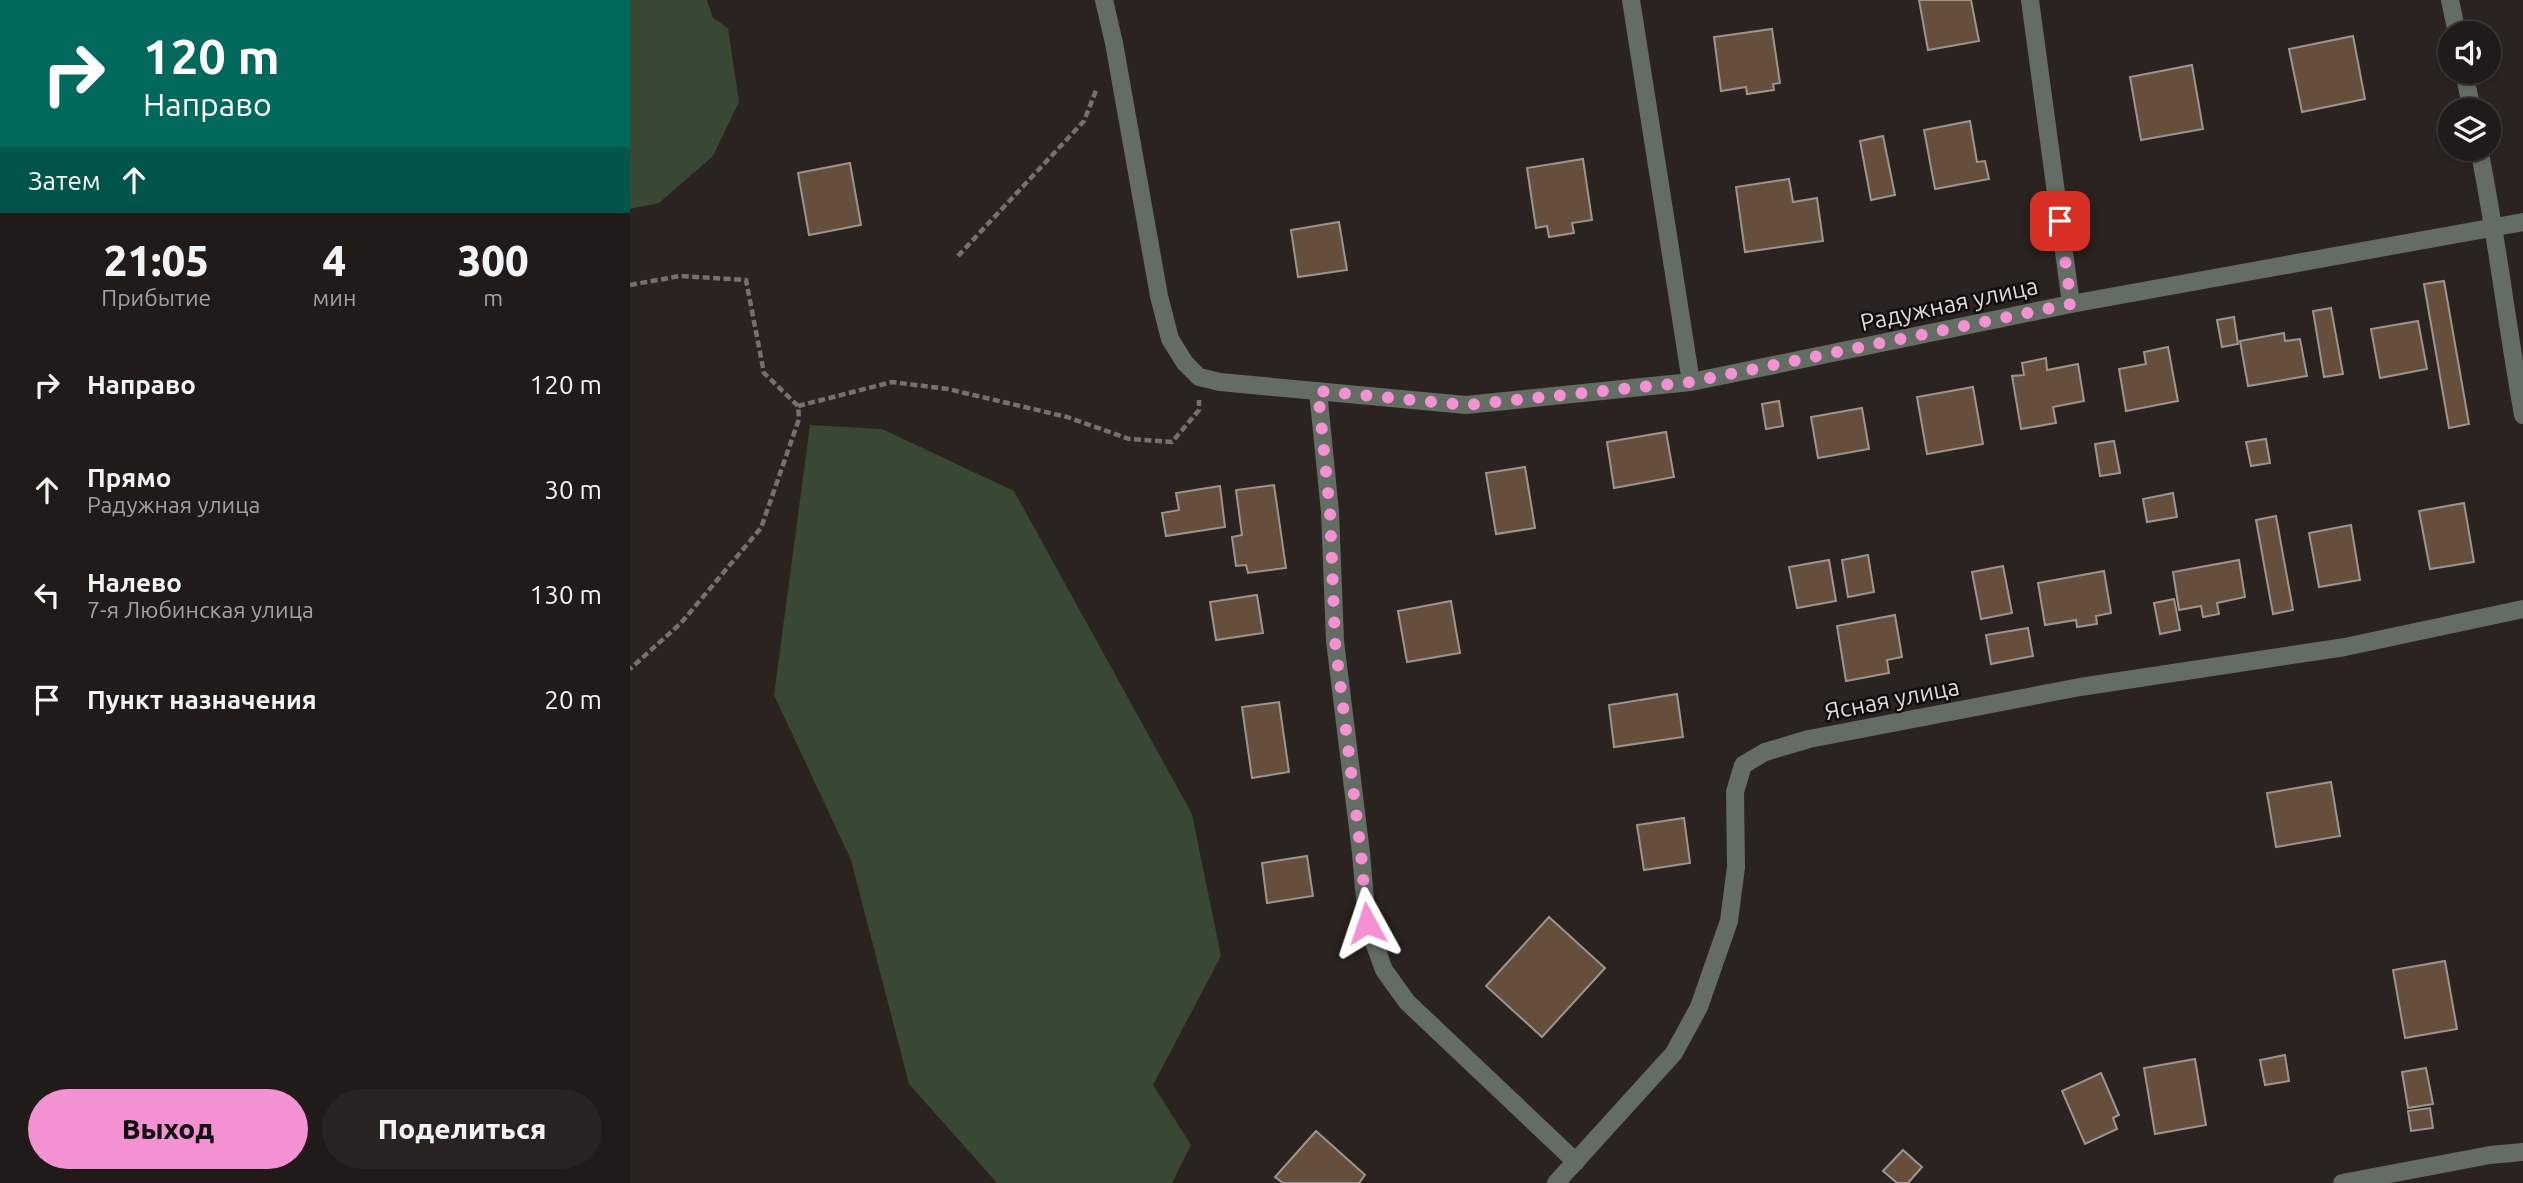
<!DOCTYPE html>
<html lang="ru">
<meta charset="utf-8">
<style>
body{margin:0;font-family:Ubuntu,sans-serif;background:#282321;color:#f1f3f6;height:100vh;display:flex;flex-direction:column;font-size:26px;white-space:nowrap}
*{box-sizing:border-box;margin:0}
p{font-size:23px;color:#a2a1a2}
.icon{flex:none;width:38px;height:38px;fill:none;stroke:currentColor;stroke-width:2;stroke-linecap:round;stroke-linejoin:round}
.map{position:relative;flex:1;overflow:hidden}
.side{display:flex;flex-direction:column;background:#201a18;width:630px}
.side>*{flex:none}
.guide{background:#00695c;color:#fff;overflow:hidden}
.controls{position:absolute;left:1808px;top:21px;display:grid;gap:14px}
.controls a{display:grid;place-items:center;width:63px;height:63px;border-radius:50%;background:#201a18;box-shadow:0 2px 5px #0004,0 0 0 2px #3d3837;font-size:35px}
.pin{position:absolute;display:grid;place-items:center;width:60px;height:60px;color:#fff;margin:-30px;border-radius:14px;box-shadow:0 4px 10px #0006}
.me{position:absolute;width:77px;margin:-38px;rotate:355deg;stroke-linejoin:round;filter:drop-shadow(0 0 5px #0008)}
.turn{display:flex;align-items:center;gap:24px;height:147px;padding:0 28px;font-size:32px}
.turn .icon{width:91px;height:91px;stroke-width:2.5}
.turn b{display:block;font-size:49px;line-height:60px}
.then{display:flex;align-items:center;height:66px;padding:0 28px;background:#0003;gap:14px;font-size:26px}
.eta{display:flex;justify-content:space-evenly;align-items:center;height:119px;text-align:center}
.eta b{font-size:42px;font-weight:800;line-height:49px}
.action{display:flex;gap:14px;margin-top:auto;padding:14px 28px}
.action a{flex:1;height:80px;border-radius:42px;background:#f491d3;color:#111;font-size:28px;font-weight:800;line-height:80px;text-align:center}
.action a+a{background:#282321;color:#f1f3f6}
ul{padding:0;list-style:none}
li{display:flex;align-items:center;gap:21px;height:105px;padding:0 28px}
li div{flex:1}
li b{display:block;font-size:26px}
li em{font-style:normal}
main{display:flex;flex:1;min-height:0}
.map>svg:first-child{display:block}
</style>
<main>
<section class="side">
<div class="guide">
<div class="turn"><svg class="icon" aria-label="right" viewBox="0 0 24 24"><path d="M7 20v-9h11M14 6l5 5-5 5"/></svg><div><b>120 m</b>Направо</div></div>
<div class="then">Затем<svg class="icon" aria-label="ahead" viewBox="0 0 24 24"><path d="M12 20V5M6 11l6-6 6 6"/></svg></div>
</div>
<div class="eta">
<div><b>21:05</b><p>Прибытие</p></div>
<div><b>4</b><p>мин</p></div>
<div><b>300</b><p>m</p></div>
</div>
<ul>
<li><svg class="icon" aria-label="right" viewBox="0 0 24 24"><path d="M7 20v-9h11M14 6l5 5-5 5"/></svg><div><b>Направо</b></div><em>120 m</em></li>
<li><svg class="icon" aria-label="ahead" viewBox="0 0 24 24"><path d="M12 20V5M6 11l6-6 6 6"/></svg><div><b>Прямо</b><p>Радужная улица</p></div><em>30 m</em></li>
<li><svg class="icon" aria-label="left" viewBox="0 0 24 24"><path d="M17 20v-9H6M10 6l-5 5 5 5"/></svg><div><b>Налево</b><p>7-я Любинская улица</p></div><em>130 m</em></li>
<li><svg class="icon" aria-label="arrive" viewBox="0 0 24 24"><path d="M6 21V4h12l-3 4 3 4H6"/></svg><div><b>Пункт назначения</b></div><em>20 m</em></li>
</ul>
<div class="action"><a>Выход</a><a>Поделиться</a></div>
</section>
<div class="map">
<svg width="1893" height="1183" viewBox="0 0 1893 1183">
<rect width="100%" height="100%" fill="#2a2320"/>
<g fill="#384833">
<polygon points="0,0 77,0 83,18 98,28 109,102 83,156 29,203 0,209"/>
<polygon points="180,425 252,429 384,491 562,814 591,956 523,1085 561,1145 542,1183 367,1183 279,1084 221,860 144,695"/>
</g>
<g fill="#654f3c" stroke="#9c958f" stroke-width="2">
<polygon points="1289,0 1341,0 1349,41 1298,50"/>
<polygon points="1142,29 1150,83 1143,84 1144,90 1117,94 1116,87 1091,91 1084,37"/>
<polygon points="1723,36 1735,99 1672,112 1659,49"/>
<polygon points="1562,65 1573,129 1511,140 1500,77"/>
<polygon points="1340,121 1347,162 1355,161 1359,179 1305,189 1294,130"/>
<polygon points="1253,136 1265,195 1241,200 1230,141"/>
<polygon points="953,159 962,220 942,223 944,233 919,237 917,226 906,228 897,168"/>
<polygon points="220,163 231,225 179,235 168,173"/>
<polygon points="1159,179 1163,202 1187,198 1193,241 1115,252 1106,187"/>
<polygon points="709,222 717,270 668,277 661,230"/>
<polygon points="1814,281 1839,424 1819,428 1794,284"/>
<polygon points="1701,308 1713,374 1694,377 1683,311"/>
<polygon points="1604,317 1608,344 1592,347 1587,320"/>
<polygon points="1788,321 1797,369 1750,378 1741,329"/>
<polygon points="1654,333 1655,341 1670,339 1677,376 1618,386 1610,341"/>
<polygon points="1538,347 1548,401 1496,411 1489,369 1516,364 1514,352"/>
<polygon points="1416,358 1417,370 1448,364 1454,401 1423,407 1426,423 1391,429 1382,376 1394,375 1392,363"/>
<polygon points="1343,387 1353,444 1297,454 1287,397"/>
<polygon points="1149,401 1153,426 1136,429 1132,404"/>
<polygon points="1232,408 1239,449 1188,458 1181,417"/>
<polygon points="1036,432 1044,477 984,488 977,442"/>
<polygon points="1636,439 1640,463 1621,466 1616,442"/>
<polygon points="1484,441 1490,473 1470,476 1465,444"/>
<polygon points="895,467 905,528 866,534 856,473"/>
<polygon points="644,485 656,568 618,573 616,565 606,566 602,537 612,535 606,490"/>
<polygon points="590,486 595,527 536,536 532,513 549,510 546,493"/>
<polygon points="1543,493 1547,517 1517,522 1513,499"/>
<polygon points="1834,503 1844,562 1800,569 1789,511"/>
<polygon points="1646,516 1663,610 1643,614 1626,520"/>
<polygon points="1721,525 1730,580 1689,587 1679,533"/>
<polygon points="1238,555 1244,592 1218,597 1212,560"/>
<polygon points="1199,560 1206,601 1167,608 1159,567"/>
<polygon points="1609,560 1615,597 1587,603 1589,614 1573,617 1571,606 1549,610 1543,572"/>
<polygon points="1373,566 1382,613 1351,619 1342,572"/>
<polygon points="1474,571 1481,613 1466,616 1467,624 1447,627 1446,620 1415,625 1408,583"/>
<polygon points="627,595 633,633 586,640 580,602"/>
<polygon points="1544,599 1550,630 1530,634 1524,603"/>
<polygon points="821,601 830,653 777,662 768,611"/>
<polygon points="1265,615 1272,657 1257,660 1259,673 1216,681 1207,626"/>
<polygon points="1398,628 1403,656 1361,664 1356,635"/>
<polygon points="1047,694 1053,737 984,747 979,705"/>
<polygon points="649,702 659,772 622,778 612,707"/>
<polygon points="1701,782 1710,836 1646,847 1637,793"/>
<polygon points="1054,818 1060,863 1014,870 1007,825"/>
<polygon points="677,856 683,896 637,903 632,863"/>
<polygon points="919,917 975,968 912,1037 856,986"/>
<polygon points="1815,961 1827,1029 1775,1038 1763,970"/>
<polygon points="1655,1055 1659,1081 1635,1085 1630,1060"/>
<polygon points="1565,1059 1576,1125 1525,1134 1514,1068"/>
<polygon points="1796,1068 1803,1104 1778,1108 1772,1072"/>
<polygon points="1471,1073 1489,1115 1483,1118 1487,1129 1455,1144 1432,1091"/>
<polygon points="1800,1108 1803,1128 1781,1131 1778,1111"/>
<polygon points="686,1131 735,1175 729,1183 653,1183 645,1177"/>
<polygon points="1273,1150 1292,1167 1278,1183 1267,1183 1253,1171"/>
</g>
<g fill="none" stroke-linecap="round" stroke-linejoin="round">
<g stroke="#77716e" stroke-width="4.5" stroke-dasharray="7 3.5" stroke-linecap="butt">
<polyline points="328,256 454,121 467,88"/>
<polyline points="0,285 50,276 116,280 134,373 168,406 169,419 131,528 51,623 0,669"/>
<polyline points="168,406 262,382 318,389 437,417 499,439 542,442 569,410 569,400"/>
</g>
<g stroke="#646d64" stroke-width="18">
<polyline points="474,0 484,43 529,296 540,339 555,363 569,377 590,382 836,405 1061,382 1441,304 1893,222"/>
<polyline points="1001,0 1061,382"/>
<polyline points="1400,0 1441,304"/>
<polyline points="1820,0 1827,33"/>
<polyline points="1834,72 1842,110"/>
<path d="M1849 149C1867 237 1877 327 1893 415"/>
<polyline points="688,391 700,512 705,641 731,853 737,923 754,970 777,1002 946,1162"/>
<polyline points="926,1183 1044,1053 1069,1007 1099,921 1106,867 1105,792 1113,765 1135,752 1179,739 1450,687 1715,647 1893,609"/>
<polyline points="1712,1183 1860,1155 1893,1152"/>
</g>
</g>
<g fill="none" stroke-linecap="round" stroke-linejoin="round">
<polyline stroke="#f491d3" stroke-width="12" stroke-dasharray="0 21.6" points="737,923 731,853 705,641 700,512 688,391 836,405 1061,382 1441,304 1430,221"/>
</g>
<g text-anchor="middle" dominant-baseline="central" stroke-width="5" stroke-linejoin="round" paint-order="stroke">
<g font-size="24" fill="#dfdad8" stroke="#100d0c">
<text transform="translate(1319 304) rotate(-12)">Радужная улица</text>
<text transform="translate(1262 699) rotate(-11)">Ясная улица</text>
</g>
</g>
</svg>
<div class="controls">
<a><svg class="icon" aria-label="sound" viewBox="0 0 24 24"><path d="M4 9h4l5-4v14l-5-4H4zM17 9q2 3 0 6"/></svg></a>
<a><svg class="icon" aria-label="layers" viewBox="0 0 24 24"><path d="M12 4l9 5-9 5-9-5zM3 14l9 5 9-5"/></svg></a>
</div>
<div class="pin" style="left:1430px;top:221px;background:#d93025"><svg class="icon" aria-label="arrive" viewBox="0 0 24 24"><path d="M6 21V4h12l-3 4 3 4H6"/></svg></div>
<svg class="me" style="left:737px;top:923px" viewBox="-20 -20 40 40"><path d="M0-17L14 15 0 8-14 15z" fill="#f491d3" stroke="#fff" stroke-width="4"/></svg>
</div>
</main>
